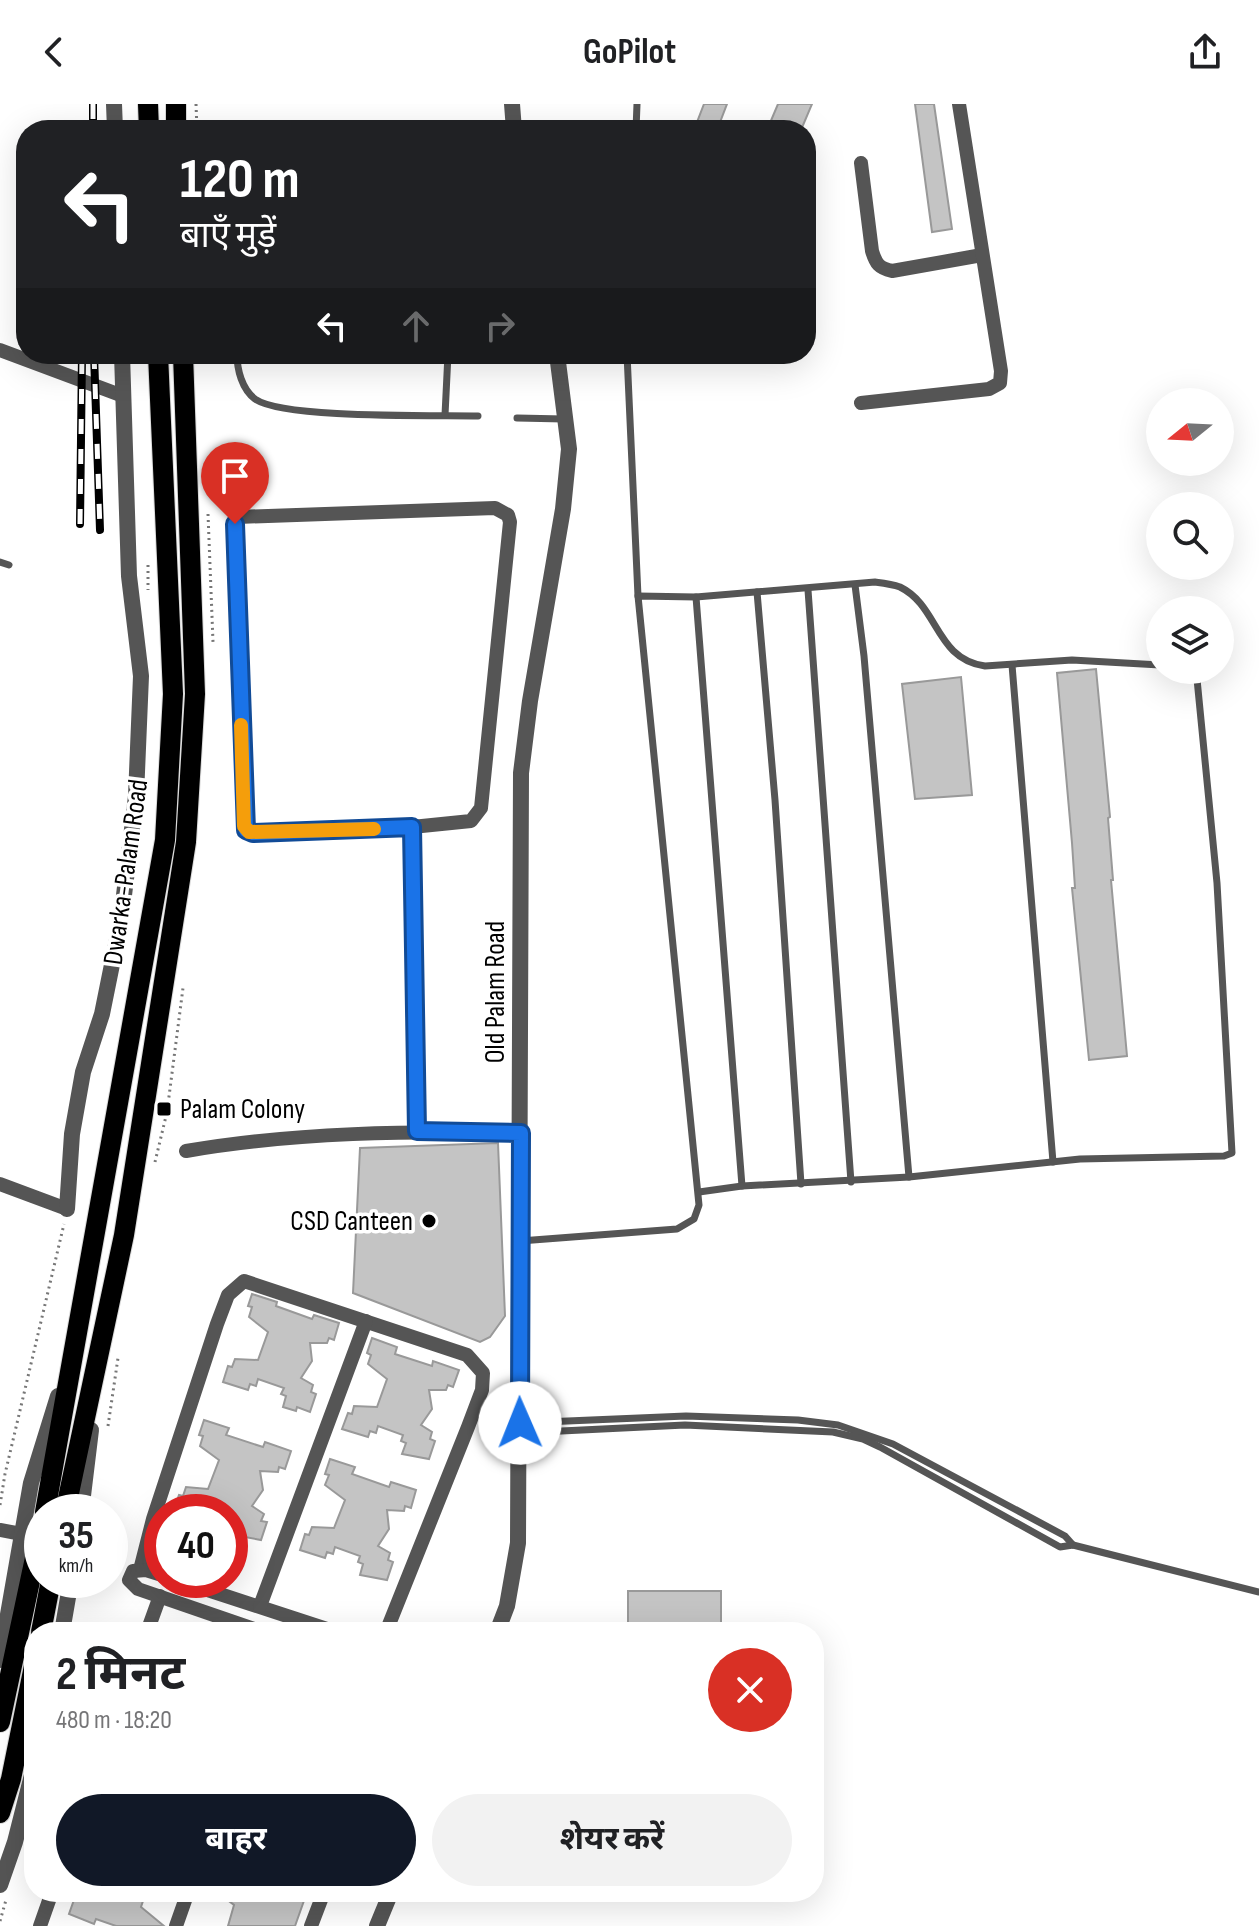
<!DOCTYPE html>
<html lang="hi">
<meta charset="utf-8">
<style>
body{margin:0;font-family:"Sofia Sans Condensed","Noto Sans Devanagari",sans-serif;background:#f2f2f2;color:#202124;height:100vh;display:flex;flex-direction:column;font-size:30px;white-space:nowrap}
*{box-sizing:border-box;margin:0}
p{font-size:26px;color:#757577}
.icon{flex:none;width:44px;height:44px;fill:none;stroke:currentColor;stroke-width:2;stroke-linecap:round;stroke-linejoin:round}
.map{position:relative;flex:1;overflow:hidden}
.sheet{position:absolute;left:24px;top:1518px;width:800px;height:280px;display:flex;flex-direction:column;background:#fff;border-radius:32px;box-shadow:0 8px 32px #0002}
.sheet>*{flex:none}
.guide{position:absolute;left:16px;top:16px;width:800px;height:244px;border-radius:32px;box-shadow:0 8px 32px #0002;background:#202124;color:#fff;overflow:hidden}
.needle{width:52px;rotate:252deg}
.controls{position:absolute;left:1146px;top:284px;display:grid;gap:16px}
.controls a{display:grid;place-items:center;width:88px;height:88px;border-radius:50%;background:#fff;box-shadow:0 8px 32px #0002;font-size:40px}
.speed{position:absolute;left:24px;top:1390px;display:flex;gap:16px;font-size:40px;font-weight:700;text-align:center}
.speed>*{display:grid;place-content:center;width:104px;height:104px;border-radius:50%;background:#fff;box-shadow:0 8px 32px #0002;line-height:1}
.speed small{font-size:20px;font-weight:400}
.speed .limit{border:12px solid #d22;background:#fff;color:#111}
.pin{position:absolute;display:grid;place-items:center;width:68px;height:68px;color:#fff;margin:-82px -34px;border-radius:50% 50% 50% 0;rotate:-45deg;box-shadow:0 0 8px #0007}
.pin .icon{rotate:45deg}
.me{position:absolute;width:88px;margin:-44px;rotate:359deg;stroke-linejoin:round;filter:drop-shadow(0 0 6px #0008)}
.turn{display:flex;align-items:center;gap:28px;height:168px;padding:0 32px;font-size:36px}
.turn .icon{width:104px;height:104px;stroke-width:2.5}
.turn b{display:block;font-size:56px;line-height:68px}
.lanes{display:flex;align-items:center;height:76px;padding:0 32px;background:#0003;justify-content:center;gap:40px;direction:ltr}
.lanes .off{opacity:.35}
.round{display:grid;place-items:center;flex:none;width:84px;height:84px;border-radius:42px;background:#f2f2f2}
.head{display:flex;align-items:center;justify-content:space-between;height:136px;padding:0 32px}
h1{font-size:48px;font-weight:700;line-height:60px}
.button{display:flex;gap:16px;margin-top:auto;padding:16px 32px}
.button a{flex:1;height:92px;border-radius:48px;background:#111827;color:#fff;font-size:32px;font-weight:700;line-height:92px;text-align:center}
.button a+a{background:#f2f2f2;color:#202124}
header{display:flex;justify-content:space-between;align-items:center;height:104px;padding:0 32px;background:#fff;font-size:36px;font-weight:700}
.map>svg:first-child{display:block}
</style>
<header><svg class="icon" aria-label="back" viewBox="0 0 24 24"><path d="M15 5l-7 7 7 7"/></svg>GoPilot<svg class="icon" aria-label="share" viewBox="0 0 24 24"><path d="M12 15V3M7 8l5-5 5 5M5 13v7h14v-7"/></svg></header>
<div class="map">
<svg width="1259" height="1822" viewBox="0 0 1259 1822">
<rect width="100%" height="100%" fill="#fff"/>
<g fill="#c4c4c4" stroke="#999" stroke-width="2">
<polygon points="704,0 727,0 717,26 694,26"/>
<polygon points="778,0 812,0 801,26 767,26"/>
<polygon points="915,0 934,0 952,125 932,128"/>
<polygon points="1096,565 1110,713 1108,714 1113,776 1111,776 1127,952 1089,956 1072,784 1075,784 1072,739 1057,569"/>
<polygon points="961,573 972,691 915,695 902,580"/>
<polygon points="498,1039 505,1212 490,1233 480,1238 353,1189 360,1044"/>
<polygon points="252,1190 277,1198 276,1202 312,1215 314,1211 339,1219 334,1236 329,1234 327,1239 310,1239 312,1257 301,1274 313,1281 311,1288 316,1290 310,1308 297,1303 296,1307 283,1303 286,1292 281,1290 284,1284 258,1275 256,1282 250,1280 248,1286 223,1278 228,1262 232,1263 235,1255 258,1256 268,1228 249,1213 252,1203 248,1202"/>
<polygon points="372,1234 397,1243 395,1250 432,1262 433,1257 459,1266 453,1283 448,1281 446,1286 429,1286 432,1305 421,1321 432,1328 430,1335 435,1337 429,1355 402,1350 406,1339 401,1337 403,1331 378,1322 376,1329 370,1327 368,1333 342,1325 348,1309 352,1310 354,1302 377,1303 387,1275 368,1260 371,1251 367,1249"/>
<polygon points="204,1316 229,1324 226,1331 263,1343 265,1338 291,1347 285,1365 279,1363 278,1368 260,1367 263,1386 252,1402 264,1410 261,1417 267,1418 261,1436 234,1431 237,1420 232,1419 234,1412 230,1408 209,1404 208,1408 173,1408 179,1391 183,1392 186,1383 208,1385 219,1356 200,1342 203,1332 199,1331"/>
<polygon points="330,1355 355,1363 352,1370 389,1383 391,1378 416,1386 411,1404 405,1402 404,1407 387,1406 389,1425 378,1442 390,1449 388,1456 393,1458 387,1476 360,1471 363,1460 358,1458 360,1452 335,1443 333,1450 327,1448 325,1454 300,1446 305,1430 309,1431 312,1423 334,1424 345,1396 325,1381 329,1371 325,1370"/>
<rect x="628" y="1487" width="93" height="41"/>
<polygon points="107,1788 146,1788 141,1803 164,1822 116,1822 96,1815 94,1820 69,1810 75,1793 80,1795 82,1790 105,1791"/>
<polygon points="217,1788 257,1788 267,1791 268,1788 295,1788 306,1791 295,1822 228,1822 234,1801"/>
</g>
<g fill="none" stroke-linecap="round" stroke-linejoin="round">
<g stroke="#dbdbdb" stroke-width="22">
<g id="primary">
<polyline points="148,0 149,26"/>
<polyline points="176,0 176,26"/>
<polyline points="45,1408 165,736 173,590 158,250"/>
<polyline points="65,1408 124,1131 186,738 195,590 183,250"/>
<polyline points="41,1528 51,1476"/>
<polyline points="0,1618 42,1421"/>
<polyline points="0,1709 11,1675 34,1562"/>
</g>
</g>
<g stroke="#777" stroke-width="3" stroke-dasharray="2 4" stroke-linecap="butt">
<polyline points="196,0 197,26"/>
<polyline points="208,410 213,538"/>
<polyline points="148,461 148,486"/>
<polyline points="155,1058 167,1008 183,884"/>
<polyline points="108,1322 118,1254"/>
<polyline points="0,1401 5,1370 64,1120"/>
<polyline points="0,1817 6,1796"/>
</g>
<g stroke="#555" stroke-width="7">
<polyline points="636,26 637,0"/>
<path d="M237 250C237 266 242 285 255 295 283 315 437 311 478 312"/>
<polyline points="627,250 638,492"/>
<polyline points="445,311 448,250"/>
<polyline points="517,314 564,315"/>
<polyline points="0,458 9,461"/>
<polyline points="808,486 851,1078"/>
<polyline points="757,488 775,696 801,1080"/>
<polyline points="696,493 742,1082"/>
<polyline points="1012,561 1053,1058"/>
<polyline points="909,1073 1080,1055 1224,1052 1232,1049 1217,779 1197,575 1192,566"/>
<polyline points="699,1088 742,1082 909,1073 864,552 855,481"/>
<path d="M520 1137 677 1125 694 1115 699 1101 638 492 696 493 875 478C883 479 892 480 900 483 939 502 935 555 985 562L1072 556 1160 561"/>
<polyline points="520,1319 686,1312 798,1316 838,1321 893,1340 1065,1432 1073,1441"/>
<polyline points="520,1329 685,1321 833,1328 863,1335 880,1343 1060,1443 1073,1441 1259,1488"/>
</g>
<g stroke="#555" stroke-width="14">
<path d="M861 59 872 147C876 160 879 164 892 167L982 151"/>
<polyline points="0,246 123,292"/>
<polyline points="861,299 989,285 1000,279 1001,267 959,0"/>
<polyline points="412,723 471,717 481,704 510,418 508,411 495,404 238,413 235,430 246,726 253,729 412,723 417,1027"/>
<path d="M186 1047C296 1028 409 1027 521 1029"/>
<polyline points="0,1080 67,1105"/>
<polyline points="0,1426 22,1430"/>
<polyline points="140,1466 153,1415 217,1220 228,1191 244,1177 467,1251 483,1269 482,1286 468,1323 386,1528"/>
<polyline points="162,1471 146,1466 133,1467 129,1476 138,1485 263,1528"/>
<polyline points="177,1476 336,1528"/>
<polyline points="260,1502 366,1217"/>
<polyline points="147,1528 160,1492"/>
<polyline points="40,1822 52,1788"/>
<polyline points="176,1822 188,1788"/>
<polyline points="311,1822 324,1788"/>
</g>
<g stroke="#555" stroke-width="16">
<polyline points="114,0 115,26"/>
<polyline points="512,0 514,26"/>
<polyline points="67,1105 72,1030 83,968 102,910 121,816 136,692 141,572 129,472 122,250"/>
<polyline points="81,1408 91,1326"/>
<polyline points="62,1528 71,1476"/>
<polyline points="497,1528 507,1502 518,1439 521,669 530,597 563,405 569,345 557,250"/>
<polyline points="0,1556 31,1379 58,1292"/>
<polyline points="0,1781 15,1738 34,1663"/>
<polyline points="377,1822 391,1788"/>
</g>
<use href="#primary" stroke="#000" stroke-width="20"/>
<g stroke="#000" stroke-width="8">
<g id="rail">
<polyline points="93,0 93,26"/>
<polyline points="94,250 100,426"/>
<polyline points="80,420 82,250"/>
</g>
</g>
<use href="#rail" stroke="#fff" stroke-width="5" stroke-dasharray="15" stroke-linecap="butt"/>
</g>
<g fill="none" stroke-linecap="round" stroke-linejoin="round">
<g stroke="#114b97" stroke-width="20">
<polyline id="route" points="235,420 246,726 253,729 412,723 417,1027 521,1029 520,1319"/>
</g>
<use href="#route" stroke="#1a73e8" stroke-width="14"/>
<polyline stroke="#f59e0b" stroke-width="14" points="241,621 244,722 249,728 374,725"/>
</g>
<g fill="#000" stroke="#fff" stroke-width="3">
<rect x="156" y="997" width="16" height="16" rx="4"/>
<circle cx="429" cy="1117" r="8"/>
</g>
<g text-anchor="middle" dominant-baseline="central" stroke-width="7" stroke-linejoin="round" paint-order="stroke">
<g font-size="28" fill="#000" stroke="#fff">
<text transform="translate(126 768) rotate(-82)">Dwarka-Palam Road</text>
<text transform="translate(495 888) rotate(-90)">Old Palam Road</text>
</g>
<g font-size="28" fill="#000" stroke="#fff" text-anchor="start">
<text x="180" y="1005">Palam Colony</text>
<text x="413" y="1117" text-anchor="end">CSD Canteen</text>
</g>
</g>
</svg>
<div class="controls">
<a><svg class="needle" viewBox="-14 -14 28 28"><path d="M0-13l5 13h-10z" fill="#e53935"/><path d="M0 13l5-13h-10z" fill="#757577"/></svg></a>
<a><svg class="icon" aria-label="search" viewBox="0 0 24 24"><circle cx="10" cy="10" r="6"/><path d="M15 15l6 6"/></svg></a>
<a><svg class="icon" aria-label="layers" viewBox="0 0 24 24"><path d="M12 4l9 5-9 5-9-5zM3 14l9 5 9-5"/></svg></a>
</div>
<div class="speed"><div>35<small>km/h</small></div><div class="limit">40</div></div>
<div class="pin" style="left:235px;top:420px;background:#d93025"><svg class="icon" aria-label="arrive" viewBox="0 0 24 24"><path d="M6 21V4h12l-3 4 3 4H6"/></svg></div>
<svg class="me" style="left:520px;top:1319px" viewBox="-20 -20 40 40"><circle r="19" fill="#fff"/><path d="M0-13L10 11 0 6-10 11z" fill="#1a73e8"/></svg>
<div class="guide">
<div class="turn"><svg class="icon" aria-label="left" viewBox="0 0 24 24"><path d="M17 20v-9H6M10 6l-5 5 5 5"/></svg><div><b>120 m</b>बाएँ मुड़ें</div></div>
<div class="lanes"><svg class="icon" aria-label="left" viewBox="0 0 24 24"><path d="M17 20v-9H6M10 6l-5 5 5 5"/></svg><svg class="icon off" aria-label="ahead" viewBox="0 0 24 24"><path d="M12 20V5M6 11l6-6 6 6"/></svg><svg class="icon off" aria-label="right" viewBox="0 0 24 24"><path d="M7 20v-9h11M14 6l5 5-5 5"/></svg></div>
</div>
<section class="sheet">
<div class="head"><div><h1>2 मिनट</h1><p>480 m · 18:20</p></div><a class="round" style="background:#d93025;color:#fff"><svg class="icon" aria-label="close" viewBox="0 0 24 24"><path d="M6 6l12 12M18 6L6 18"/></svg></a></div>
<div class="button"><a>बाहर</a><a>शेयर करें</a></div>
</section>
</div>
